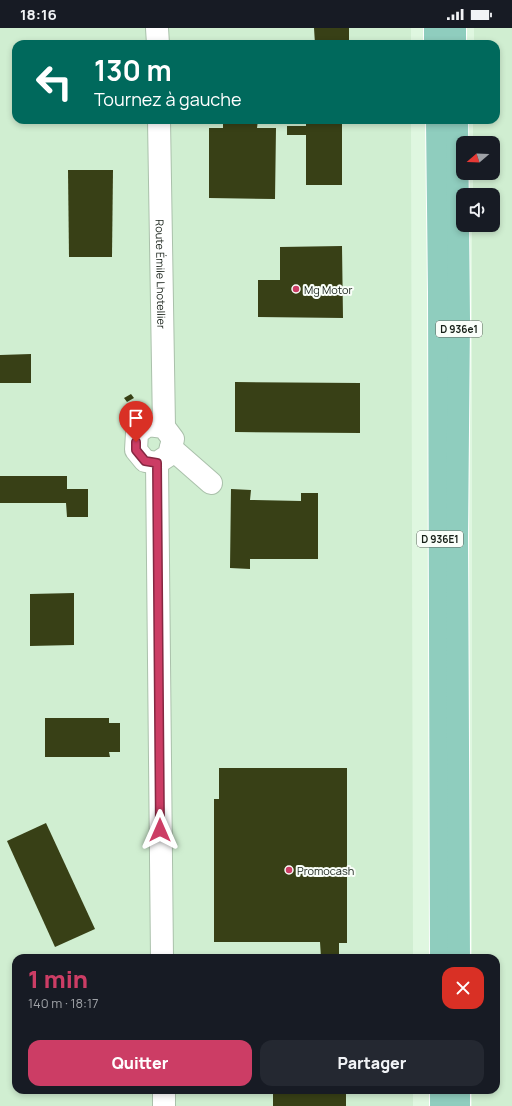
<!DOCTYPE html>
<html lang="fr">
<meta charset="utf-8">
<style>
body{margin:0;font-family:Manrope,sans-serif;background:#242831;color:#f1f3f6;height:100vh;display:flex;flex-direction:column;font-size:15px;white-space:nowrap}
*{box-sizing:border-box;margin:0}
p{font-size:13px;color:#9ea1a6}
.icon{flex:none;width:22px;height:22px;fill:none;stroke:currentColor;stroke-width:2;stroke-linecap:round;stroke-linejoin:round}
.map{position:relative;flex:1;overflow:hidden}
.panel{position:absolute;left:12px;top:926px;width:488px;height:140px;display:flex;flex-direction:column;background:#171b24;border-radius:12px;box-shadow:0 2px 6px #0003}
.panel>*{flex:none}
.top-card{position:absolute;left:12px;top:12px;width:488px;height:84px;border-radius:12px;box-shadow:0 2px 6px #0003;background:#00695c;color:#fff;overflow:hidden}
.needle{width:26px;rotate:251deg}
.controls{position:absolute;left:456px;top:108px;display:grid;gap:8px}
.controls a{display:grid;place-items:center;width:44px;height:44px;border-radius:8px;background:#171b24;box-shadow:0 2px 6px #0003;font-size:20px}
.pin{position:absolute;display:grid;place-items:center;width:34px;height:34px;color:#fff;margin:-41px -17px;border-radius:50% 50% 50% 0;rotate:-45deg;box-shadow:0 0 4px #0007}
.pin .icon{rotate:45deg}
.me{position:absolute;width:44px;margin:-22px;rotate:0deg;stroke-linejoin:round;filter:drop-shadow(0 0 3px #0008)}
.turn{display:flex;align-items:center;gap:14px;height:84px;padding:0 16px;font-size:18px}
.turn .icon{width:52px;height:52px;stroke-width:2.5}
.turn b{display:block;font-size:28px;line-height:34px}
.round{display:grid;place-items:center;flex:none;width:42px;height:42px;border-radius:12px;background:#242831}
.overview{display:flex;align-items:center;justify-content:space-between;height:68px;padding:0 16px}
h1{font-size:24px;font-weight:800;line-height:30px;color:#cc3d65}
.cta{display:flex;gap:8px;margin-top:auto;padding:8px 16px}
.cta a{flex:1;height:46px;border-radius:12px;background:#cc3d65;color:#fff;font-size:16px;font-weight:800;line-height:46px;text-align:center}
.cta a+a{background:#242831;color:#f1f3f6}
.status{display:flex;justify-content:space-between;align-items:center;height:28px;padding:0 20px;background:#171b24;direction:ltr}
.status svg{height:11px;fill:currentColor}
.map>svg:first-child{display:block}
</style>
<div class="status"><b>18:16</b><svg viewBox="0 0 49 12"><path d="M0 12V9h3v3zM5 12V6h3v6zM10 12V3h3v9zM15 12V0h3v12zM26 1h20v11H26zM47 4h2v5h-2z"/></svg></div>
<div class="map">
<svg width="512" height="1078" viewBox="0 0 512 1078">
<rect width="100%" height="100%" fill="#dff7e0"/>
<g fill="#d0eed1">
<polygon points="0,0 411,0 411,16 16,16 16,92 411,92 413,930 16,930 16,1062 413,1062 413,1078 0,1078"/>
<polygon points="474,0 512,0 512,1078 472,1078 472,1062 496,1062 496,930 472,930 472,197 493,197 493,167 473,167 473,145 493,145 493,115 473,115 473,92 496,92 496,16 474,16"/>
</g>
<g fill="#384016">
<polygon points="314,0 349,0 349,16 315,16"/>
<polygon points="223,92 258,92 257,100 276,100 275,171 209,170 209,100 223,100"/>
<polygon points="306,92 342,92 342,157 306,157 306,107 287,107 287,98 306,98"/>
<polygon points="68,142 113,142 112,229 69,229"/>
<polygon points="342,218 343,290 258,289 258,252 280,252 280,219"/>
<polygon points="31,326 31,355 0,355 0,327"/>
<polygon points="235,354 360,355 360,405 235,404"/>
<polygon points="131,366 134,370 127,374 124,370"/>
<polygon points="0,448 67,448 67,461 88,461 88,489 67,489 66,475 0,475"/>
<polygon points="231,461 251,462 250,472 301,473 301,465 318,465 318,531 250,531 250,541 230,540"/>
<polygon points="74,565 74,617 30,618 30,566"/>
<polygon points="45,690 109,690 109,695 120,695 120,724 109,724 110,729 45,729"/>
<polygon points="219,740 347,740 347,915 339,915 339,930 321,930 320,914 214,914 214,771 219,771"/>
<polygon points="46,795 95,901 55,919 7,813"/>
<rect x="273" y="1062" width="73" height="16"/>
</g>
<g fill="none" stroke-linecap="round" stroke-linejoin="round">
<g stroke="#aac1ab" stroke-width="24">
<g id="minor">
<polyline points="157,0 158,16"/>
<path id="s1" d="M159 92 164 399"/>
<polygon points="148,397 164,399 173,411 169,427 157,435 145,433 136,422 137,405"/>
<polyline points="171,420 211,455"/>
<polyline points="157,435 162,930"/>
<polyline points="164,1062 164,1078"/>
</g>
</g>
<g stroke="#fff" stroke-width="24">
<g id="major">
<polyline points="435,0 435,16"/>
<polyline points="455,0 455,16"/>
<polyline points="437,92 439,264 441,930"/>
<polyline points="457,92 459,292 457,510 459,930"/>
<polyline points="441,1062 441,1078"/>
<polyline points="459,1078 459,1062"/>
</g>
</g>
<use href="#minor" stroke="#fff" stroke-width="22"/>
<use href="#major" stroke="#8fcdbe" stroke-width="22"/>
</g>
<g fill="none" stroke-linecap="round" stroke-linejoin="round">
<g stroke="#852842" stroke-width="10">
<polyline id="route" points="136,414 136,422 145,433 157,435 160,802"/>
</g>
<use href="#route" stroke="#cc3d65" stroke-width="7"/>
</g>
<g fill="#cc3d65" stroke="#f9fef9" stroke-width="1.5">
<circle cx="296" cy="261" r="4"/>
<circle cx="289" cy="842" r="4"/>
</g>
<g text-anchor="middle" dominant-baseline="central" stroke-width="4" stroke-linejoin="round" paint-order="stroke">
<g fill="#f9fef9" stroke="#5b635c" stroke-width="1">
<rect x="436" y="293" width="46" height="16" rx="3"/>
<rect x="417" y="503" width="46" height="16" rx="3"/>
</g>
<g font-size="10" font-weight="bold" fill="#172018">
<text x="459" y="301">D 936e1</text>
<text x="440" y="511">D 936E1</text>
</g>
<g font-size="11" fill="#172018" stroke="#f9fef9">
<text stroke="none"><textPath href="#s1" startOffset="154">Route Émile Lhotellier</textPath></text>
</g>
<g font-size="11" fill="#172018" stroke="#f9fef9" text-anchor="start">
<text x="304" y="261">Mg Motor</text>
<text x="297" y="842">Promocash</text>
</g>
</g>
</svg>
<div class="controls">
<a><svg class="needle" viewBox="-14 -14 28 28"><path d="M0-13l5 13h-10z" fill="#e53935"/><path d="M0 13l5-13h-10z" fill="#9ea1a6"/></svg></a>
<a><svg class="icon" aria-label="sound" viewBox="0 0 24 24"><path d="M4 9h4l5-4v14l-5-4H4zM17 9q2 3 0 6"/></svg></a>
</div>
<div class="pin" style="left:136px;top:414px;background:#d93025"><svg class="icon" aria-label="arrive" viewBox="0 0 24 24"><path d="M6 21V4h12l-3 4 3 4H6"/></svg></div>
<svg class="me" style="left:160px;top:802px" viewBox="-20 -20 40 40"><path d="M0-17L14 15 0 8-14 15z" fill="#cc3d65" stroke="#fff" stroke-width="4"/></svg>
<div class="top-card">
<div class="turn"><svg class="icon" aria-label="left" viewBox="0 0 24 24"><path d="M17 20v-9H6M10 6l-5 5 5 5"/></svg><div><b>130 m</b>Tournez à gauche</div></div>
</div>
<section class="panel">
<div class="overview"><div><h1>1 min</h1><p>140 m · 18:17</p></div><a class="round" style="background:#d93025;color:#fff"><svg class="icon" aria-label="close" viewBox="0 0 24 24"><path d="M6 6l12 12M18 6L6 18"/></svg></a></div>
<div class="cta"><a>Quitter</a><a>Partager</a></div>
</section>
</div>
